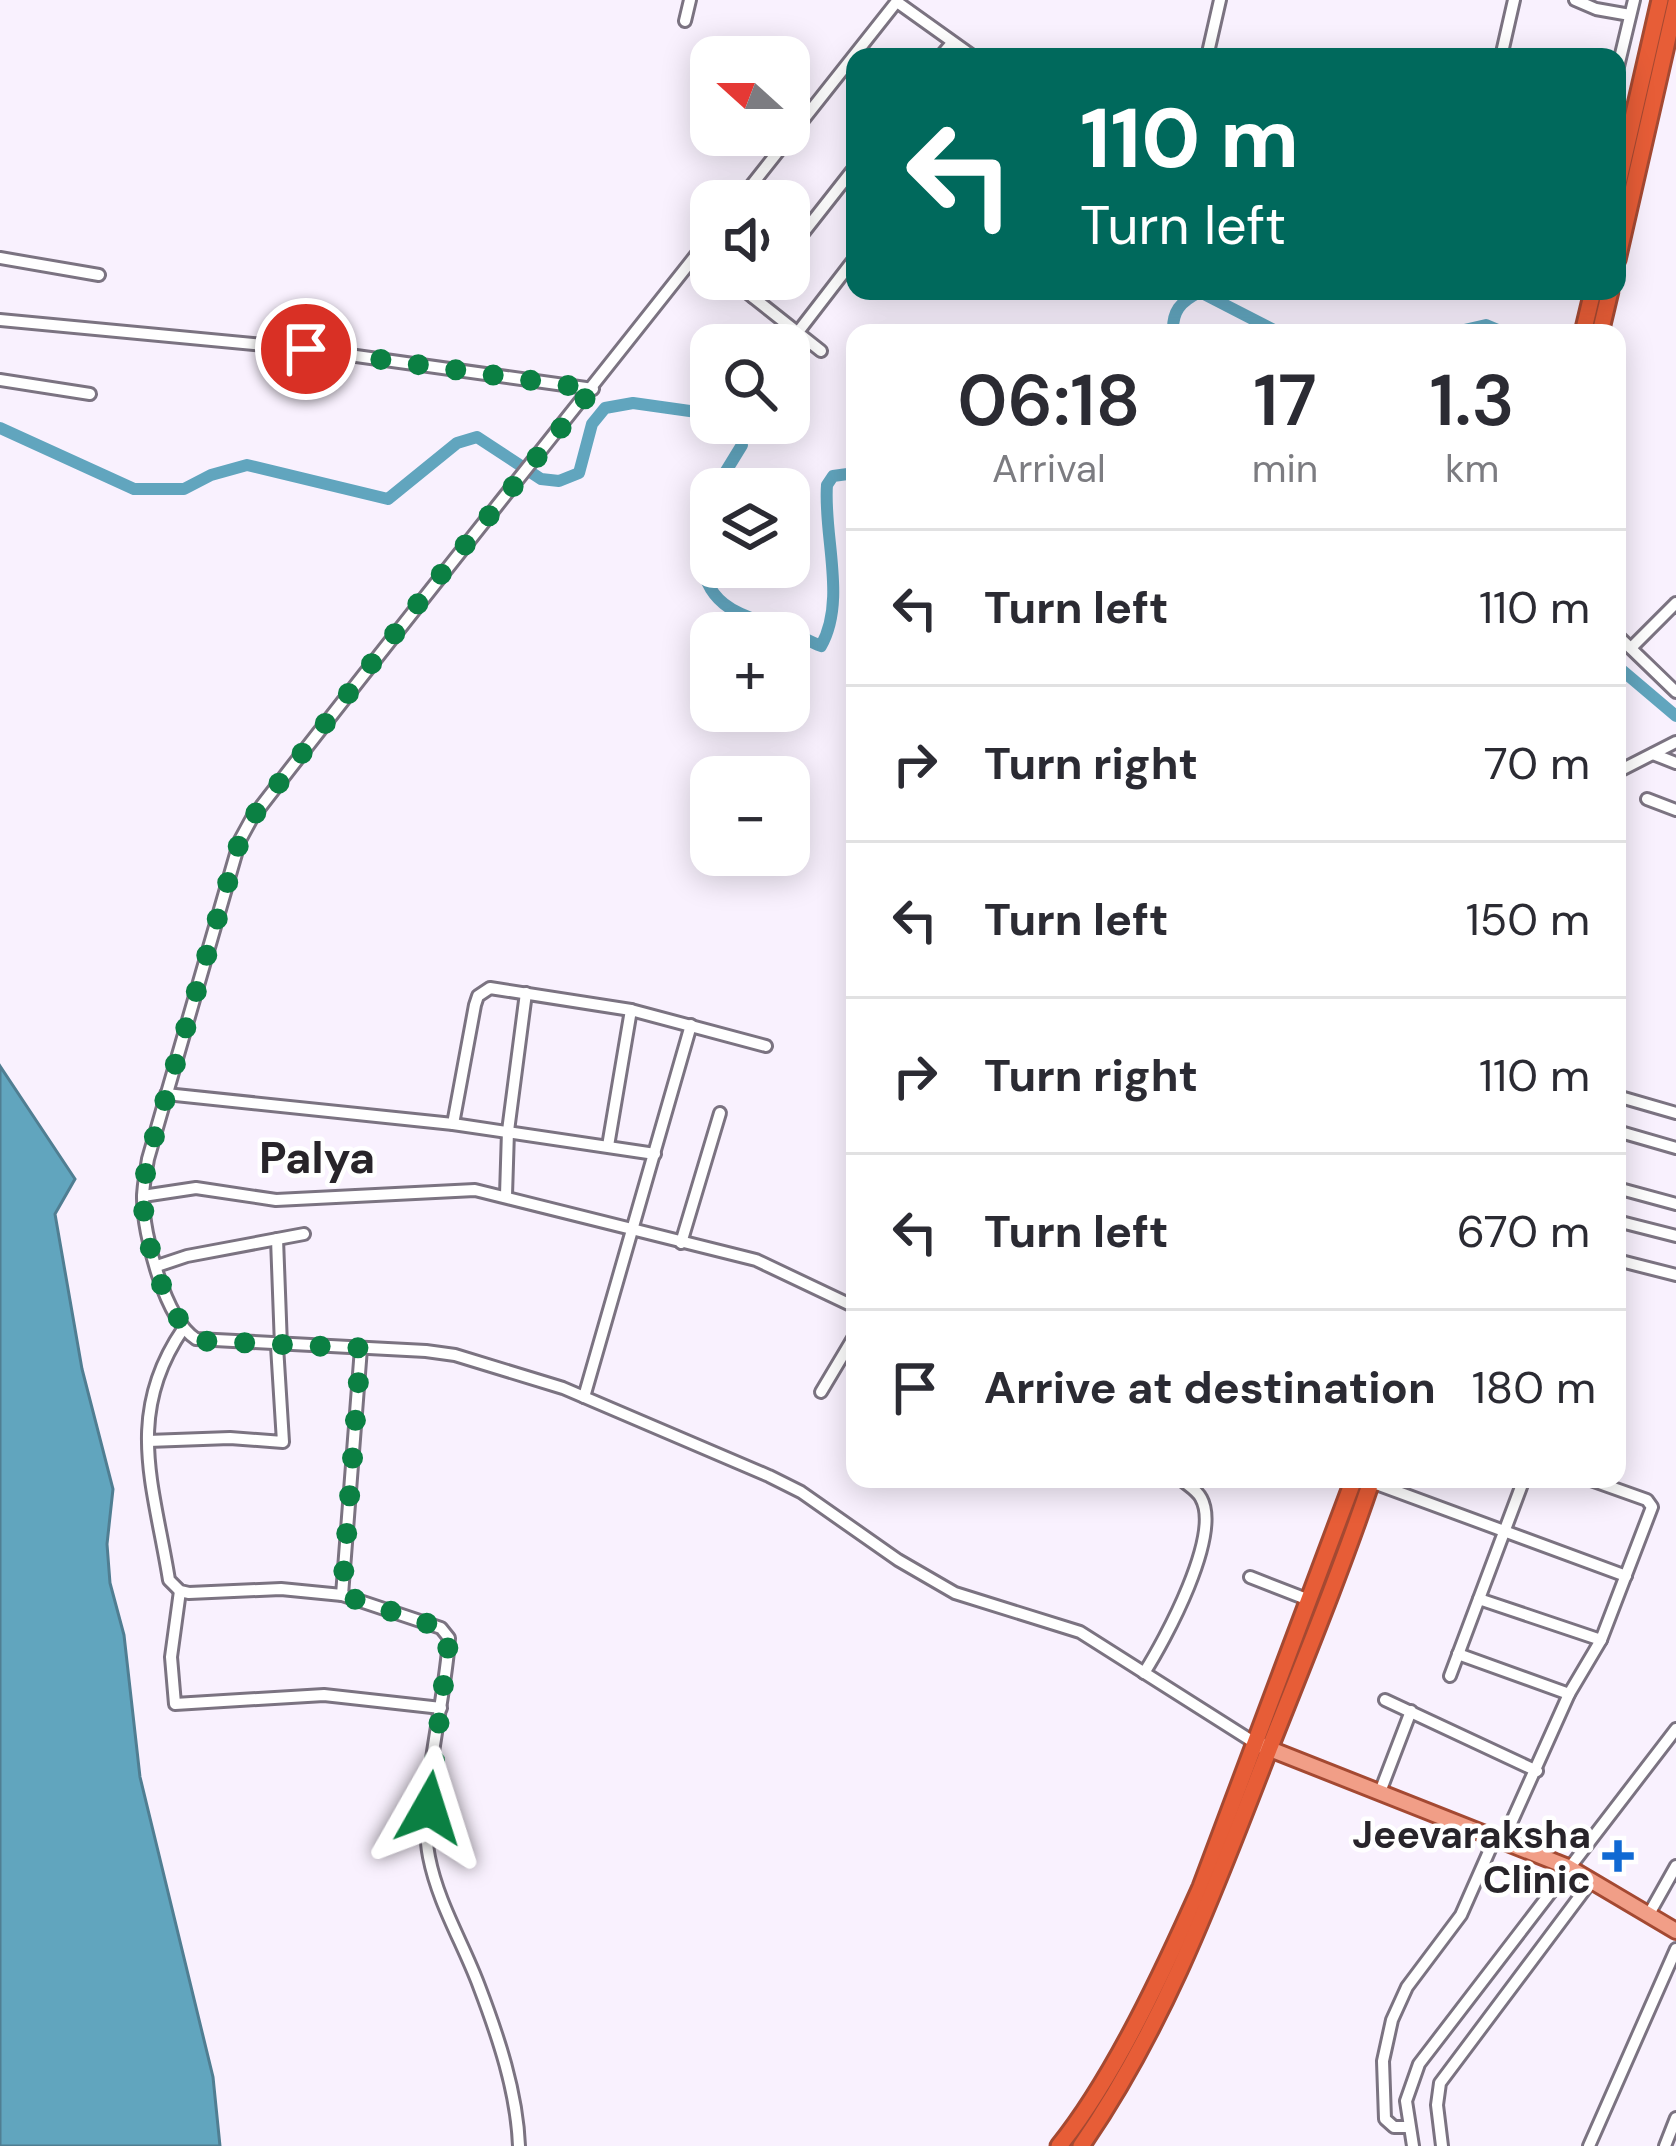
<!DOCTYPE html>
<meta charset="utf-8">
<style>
body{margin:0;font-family:"DM Sans",sans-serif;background:#f2f2f3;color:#2b2b33;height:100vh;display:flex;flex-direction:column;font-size:45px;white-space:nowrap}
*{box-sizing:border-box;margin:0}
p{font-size:39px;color:#7c7c81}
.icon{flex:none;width:66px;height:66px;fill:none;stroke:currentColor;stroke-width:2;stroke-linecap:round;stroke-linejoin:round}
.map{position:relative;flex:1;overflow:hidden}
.side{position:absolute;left:846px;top:324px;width:780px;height:1164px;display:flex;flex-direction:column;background:#fff;border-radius:24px;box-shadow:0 6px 30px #0003}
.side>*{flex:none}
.banner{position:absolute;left:846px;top:48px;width:780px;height:252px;border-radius:24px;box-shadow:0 6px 30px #0003;background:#00695c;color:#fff;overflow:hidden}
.needle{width:78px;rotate:291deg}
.fabs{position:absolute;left:690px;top:36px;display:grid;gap:24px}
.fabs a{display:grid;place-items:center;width:120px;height:120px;border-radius:24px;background:#fff;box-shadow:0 6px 30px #0003;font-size:60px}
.pin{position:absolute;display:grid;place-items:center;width:102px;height:102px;color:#fff;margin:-51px;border:6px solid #fff;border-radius:50%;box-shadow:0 3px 12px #0007}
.me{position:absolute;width:132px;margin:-66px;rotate:6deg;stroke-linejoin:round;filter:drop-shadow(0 0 9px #0008)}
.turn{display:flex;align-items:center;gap:42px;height:252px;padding:0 36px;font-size:54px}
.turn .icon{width:156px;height:156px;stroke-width:2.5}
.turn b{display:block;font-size:84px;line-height:102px}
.eta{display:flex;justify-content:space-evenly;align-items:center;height:204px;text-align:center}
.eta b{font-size:72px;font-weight:600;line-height:84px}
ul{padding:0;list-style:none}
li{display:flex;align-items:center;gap:36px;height:156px;padding:0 36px;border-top:3px solid #e1e1e2}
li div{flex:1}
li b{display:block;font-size:45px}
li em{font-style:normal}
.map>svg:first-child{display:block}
</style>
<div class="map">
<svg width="1676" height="2146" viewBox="0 0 1676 2146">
<rect width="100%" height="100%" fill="#f9f1fe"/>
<polygon fill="#61a5be" stroke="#507e92" stroke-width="3" points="0,1066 75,1179 55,1214 82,1369 113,1489 107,1544 110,1583 124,1635 140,1777 213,2077 220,2146 0,2146"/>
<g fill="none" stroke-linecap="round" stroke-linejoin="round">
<g stroke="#61a5be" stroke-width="12">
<path d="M1173 333C1172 311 1180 302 1200 292L1280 333"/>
<polyline points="1451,333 1486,325 1505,333"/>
<polyline points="0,428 134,489 184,489 211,475 247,465 388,499 457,443 477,437 541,479 559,481 579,473 592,424 605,408 633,403 711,414"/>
<polyline points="715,489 742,445 738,429 728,423"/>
<path d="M711 497C701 514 701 533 701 553 703 602 735 615 776 626 792 631 806 640 821 646 847 600 823 535 827 485L833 476 855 473"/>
<polyline points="1617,666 1676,716"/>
</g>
<g stroke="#7b7381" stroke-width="16">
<g id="minor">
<polyline points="1575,0 1596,9 1630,15"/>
<polyline points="897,2 974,57"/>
<polyline points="685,21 690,0"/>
<polyline points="940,57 952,43"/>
<polyline points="1207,57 1220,0"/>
<polyline points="1501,57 1514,0"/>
<polyline points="1617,71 1634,0"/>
<polyline points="739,201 898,0"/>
<path d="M711 236C558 430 403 622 252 818L240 840 148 1159C146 1172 143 1185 143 1198 143 1235 165 1319 196 1339L426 1351 455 1355 563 1388 769 1476 801 1492 898 1560 955 1593 1080 1632 1255 1743"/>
<polyline points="789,251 855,167"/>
<polyline points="0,258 99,275"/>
<polyline points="730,279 821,351"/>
<polyline points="753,297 768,279"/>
<polyline points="0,320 306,349 593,389"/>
<polyline points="798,332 855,258"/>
<polyline points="0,380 90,394"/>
<polyline points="1617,635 1676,692"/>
<polyline points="1631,648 1676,603"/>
<polyline points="1653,754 1676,763"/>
<polyline points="1617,772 1676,742"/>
<polyline points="1647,799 1676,810"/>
<polyline points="166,1094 453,1124 655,1154"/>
<polyline points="1617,1096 1676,1113"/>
<polyline points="453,1124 475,1005 478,996 490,988 631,1010 766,1046"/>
<polyline points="1617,1131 1676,1148"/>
<polyline points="608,1146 631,1010"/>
<polyline points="1617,1188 1676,1204"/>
<polyline points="506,1195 508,1131 526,993"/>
<polyline points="143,1196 196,1188 276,1200 475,1190 756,1260 855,1307"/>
<polyline points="1617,1221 1676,1236"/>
<polyline points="277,1239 281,1346"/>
<polyline points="681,1243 720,1113"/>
<polyline points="1617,1260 1676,1275"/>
<polyline points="157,1266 187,1256 304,1234"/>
<path d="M183 1329C124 1415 154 1486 169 1580L180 1591 189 1593 281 1589 342 1595 441 1628 449 1638C446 1701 417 1798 429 1857 438 1903 463 1943 479 1986 498 2036 517 2092 519 2146"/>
<polyline points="821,1392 855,1335"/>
<polyline points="584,1397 691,1025"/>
<polyline points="148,1441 230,1438 283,1442 277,1346"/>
<polyline points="1371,1482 1626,1576"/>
<polyline points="1250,1577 1309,1600"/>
<polyline points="180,1591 171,1657 175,1704 324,1695 441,1708"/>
<polyline points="342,1595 361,1348"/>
<polyline points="1479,1599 1601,1640"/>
<polyline points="1458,1654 1569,1694"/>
<path d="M1144 1673C1165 1640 1222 1535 1201 1498 1197 1490 1187 1485 1181 1479"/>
<polyline points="1450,1676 1524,1479"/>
<polyline points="1385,1700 1537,1771"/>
<polyline points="1380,1792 1411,1711"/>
<polyline points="1503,1841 1569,1694 1601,1640 1652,1507 1647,1500 1588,1479"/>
<polyline points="1649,1914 1676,1866"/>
<polyline points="1407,2127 1394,2127 1385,2119 1383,2061 1392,2020 1407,1987 1461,1915 1495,1838"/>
<polyline points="1413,2146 1406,2101 1419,2064 1676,1729"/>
<polyline points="1442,2146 1437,2105 1440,2083 1592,1880"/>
<polyline points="1589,2146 1676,1949"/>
<polyline points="1665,2146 1676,2118"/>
</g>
</g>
<g stroke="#a44932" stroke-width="20">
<polyline id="major" points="1260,1745 1568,1867 1676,1931"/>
</g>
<g stroke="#a44932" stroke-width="21">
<g id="highway">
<polyline points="1617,188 1660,0"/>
<polyline points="1617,260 1676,2"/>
<polyline points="1583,333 1593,291"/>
<polyline points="1600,333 1610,291"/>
<path d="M1059 2146C1114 2078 1165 1968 1201 1887L1354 1479"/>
<path d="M1081 2146C1165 2025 1215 1888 1268 1752 1304 1661 1341 1571 1372 1479"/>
</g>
</g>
<use href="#minor" stroke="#fff" stroke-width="10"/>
<use href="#major" stroke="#f19e87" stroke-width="14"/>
<use href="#highway" stroke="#e75d37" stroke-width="15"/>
</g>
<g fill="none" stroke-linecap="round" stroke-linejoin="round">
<path stroke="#0b8043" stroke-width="21" stroke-dasharray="0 37.8" d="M306 349 593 389 434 583 252 818 240 840 148 1159C146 1172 143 1185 143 1197 143 1235 166 1328 204 1341L361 1348 342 1595 441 1628 449 1638 429 1808"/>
</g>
<path fill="#1069d3" stroke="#fff" stroke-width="4.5" d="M1612 1838h12v12h12v12h-12v12h-12v-12h-12v-12h12z"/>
<g text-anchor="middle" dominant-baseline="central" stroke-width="9" stroke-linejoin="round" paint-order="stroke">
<g font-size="39" font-weight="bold" fill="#28242a" stroke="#fff" text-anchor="end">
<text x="1591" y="1834">Jeevaraksha<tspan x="1591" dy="45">Clinic</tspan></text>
</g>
<g font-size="45" font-weight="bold" fill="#28242a" stroke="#fff">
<text x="317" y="1157">Palya</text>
</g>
</g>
</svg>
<div class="fabs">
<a><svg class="needle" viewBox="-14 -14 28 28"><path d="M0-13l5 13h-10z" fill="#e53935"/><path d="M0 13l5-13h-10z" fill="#7c7c81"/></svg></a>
<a><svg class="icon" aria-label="sound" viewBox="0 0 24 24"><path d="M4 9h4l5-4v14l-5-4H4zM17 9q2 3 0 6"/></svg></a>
<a><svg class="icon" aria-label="search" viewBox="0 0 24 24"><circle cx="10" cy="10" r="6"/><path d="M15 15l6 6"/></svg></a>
<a><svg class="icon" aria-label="layers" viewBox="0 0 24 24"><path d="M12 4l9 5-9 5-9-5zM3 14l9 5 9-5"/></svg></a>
<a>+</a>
<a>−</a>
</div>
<div class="pin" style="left:306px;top:349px;background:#d93025"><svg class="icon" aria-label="arrive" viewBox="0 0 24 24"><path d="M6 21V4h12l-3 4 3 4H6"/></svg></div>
<svg class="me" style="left:429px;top:1808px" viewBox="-20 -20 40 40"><path d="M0-17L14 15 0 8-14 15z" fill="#0b8043" stroke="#fff" stroke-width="4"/></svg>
<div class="banner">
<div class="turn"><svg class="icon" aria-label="left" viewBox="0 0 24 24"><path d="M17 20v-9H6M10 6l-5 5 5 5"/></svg><div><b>110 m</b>Turn left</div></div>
</div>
<section class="side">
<div class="eta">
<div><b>06:18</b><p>Arrival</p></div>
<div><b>17</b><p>min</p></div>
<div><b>1.3</b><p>km</p></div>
</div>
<ul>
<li><svg class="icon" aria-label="left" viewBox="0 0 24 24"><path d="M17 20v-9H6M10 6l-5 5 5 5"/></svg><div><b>Turn left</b></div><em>110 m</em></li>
<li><svg class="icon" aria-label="right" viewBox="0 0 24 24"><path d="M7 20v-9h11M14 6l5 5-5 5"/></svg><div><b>Turn right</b></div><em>70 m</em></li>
<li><svg class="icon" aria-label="left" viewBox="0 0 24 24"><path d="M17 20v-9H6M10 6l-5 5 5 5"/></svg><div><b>Turn left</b></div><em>150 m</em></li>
<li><svg class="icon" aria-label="right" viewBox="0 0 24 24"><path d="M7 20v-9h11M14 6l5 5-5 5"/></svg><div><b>Turn right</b></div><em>110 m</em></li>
<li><svg class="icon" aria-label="left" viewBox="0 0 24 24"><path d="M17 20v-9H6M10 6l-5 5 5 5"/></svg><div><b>Turn left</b></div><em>670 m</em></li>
<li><svg class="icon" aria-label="arrive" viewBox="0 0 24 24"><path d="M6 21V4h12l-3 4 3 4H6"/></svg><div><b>Arrive at destination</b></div><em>180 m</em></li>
</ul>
</section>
</div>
